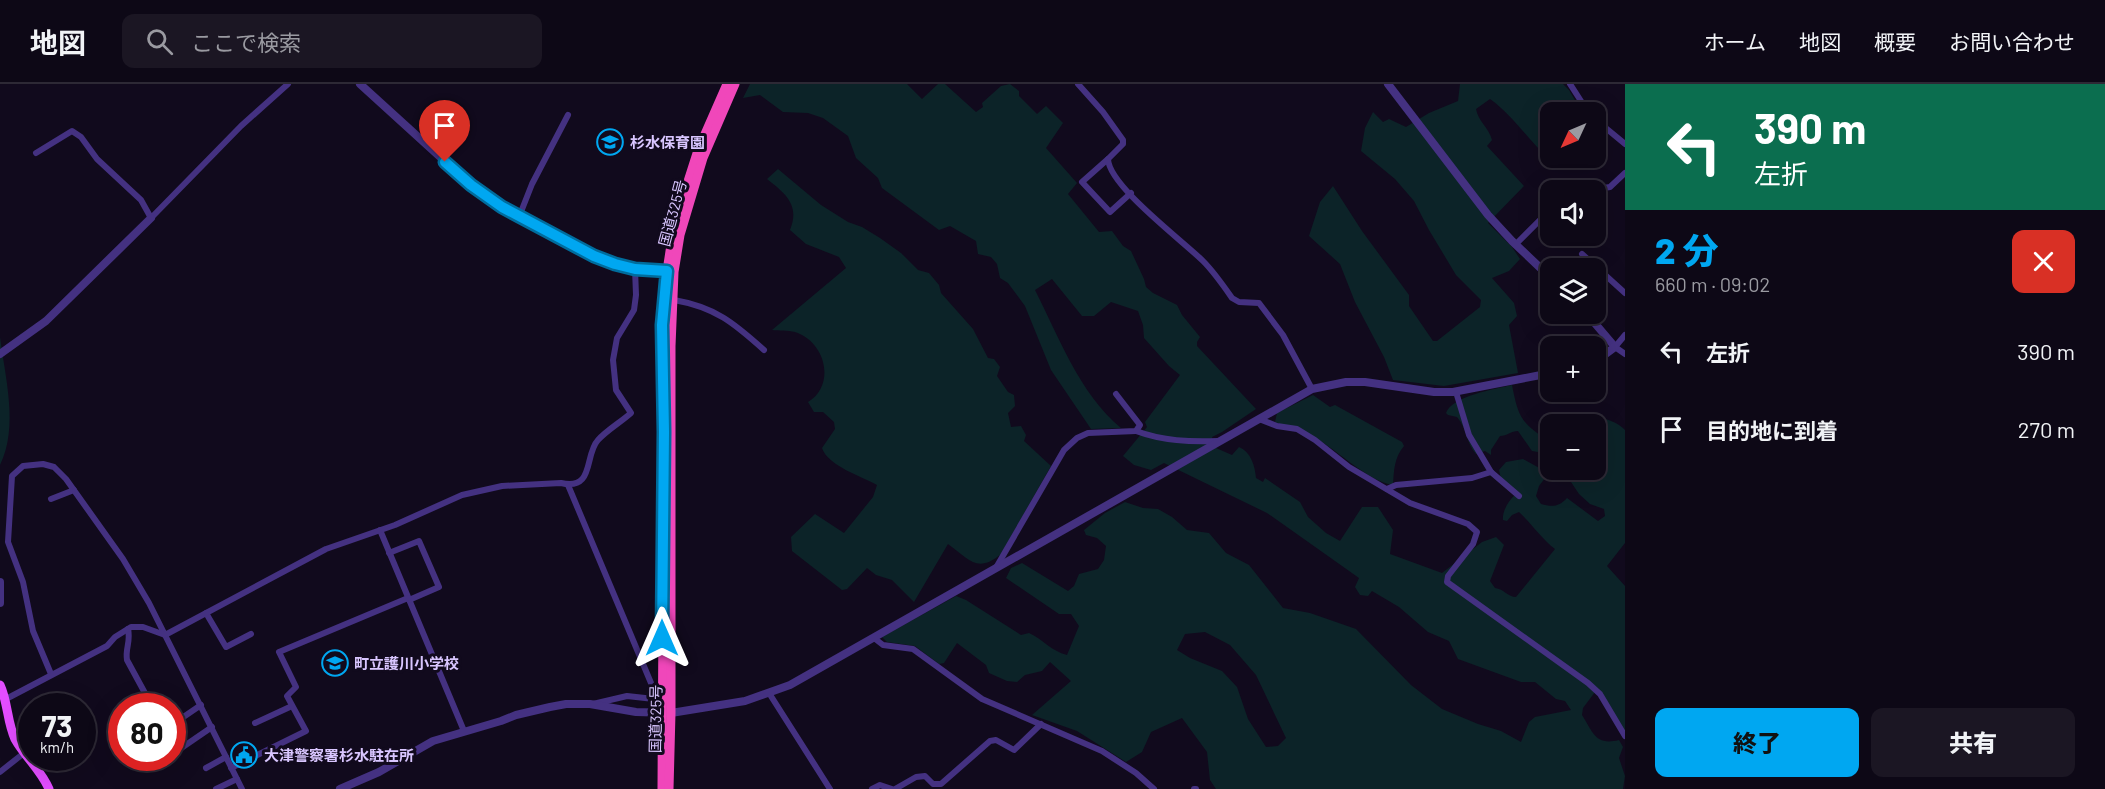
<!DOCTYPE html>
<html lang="ja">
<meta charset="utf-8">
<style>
body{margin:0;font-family:Barlow,"Noto Sans JP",sans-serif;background:#1b1623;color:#f1f3f6;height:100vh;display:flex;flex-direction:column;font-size:22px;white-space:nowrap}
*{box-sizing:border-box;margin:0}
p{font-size:20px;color:#9a9aa1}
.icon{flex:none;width:33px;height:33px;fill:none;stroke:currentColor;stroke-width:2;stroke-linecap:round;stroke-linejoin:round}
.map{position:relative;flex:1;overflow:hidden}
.drawer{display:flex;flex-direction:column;background:#0d0816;width:480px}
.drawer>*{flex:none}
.banner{background:#0b6e4f;color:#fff;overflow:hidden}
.needle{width:39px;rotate:226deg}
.controls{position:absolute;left:1540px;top:18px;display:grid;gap:12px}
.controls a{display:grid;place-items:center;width:66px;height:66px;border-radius:12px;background:#0d0816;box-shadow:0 6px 24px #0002,0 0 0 2px #2d2935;font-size:30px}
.speed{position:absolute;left:18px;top:609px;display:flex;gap:12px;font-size:30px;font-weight:700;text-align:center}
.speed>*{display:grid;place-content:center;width:78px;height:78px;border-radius:50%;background:#0d0816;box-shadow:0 6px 24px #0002,0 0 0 2px #2d2935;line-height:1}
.speed small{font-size:15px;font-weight:400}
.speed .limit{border:9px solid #d22;background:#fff;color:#111}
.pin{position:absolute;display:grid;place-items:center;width:51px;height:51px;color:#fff;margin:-62px -26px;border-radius:50% 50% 50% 0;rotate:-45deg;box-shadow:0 0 6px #0007}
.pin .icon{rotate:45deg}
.me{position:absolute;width:66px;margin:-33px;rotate:0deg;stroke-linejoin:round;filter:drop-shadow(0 0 4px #0008)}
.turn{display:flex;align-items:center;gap:21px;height:126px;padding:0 30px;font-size:27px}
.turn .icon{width:78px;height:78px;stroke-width:2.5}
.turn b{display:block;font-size:42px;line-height:51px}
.round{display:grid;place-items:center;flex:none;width:63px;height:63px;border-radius:12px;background:#1b1623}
.headline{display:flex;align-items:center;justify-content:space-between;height:102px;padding:0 30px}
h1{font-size:36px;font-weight:800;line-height:45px;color:#00a7f1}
.button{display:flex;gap:12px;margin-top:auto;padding:12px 30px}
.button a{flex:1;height:69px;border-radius:12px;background:#00a7f1;color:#111;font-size:24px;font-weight:800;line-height:69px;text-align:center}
.button a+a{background:#1b1623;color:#f1f3f6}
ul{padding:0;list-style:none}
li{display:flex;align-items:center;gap:18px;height:78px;padding:0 30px}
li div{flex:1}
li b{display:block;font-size:22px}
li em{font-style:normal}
header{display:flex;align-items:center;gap:36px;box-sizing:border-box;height:84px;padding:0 30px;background:#0d0816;border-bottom:2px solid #2d2935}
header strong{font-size:28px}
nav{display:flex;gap:33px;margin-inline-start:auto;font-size:21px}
.search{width:420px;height:54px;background:#1b1623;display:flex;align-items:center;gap:15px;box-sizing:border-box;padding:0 21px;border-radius:12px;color:#9a9aa1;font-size:22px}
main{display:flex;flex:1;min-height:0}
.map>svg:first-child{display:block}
</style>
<header>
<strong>地図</strong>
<div class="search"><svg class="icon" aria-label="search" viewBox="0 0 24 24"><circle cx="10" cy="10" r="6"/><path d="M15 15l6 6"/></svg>ここで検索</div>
<nav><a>ホーム</a><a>地図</a><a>概要</a><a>お問い合わせ</a></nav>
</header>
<main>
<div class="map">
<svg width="1625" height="705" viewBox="0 0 1625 705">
<rect width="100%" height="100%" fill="#110a1d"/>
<g fill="#0c2328" fill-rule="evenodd">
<path d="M750 0H907L922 15 938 0H945L976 28 983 23 982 19 1001 2 1010 0 1019 7V12L1037 30 1046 22 1063 39 1046 64 1077 99 1068 110 1099 148 1112 147 1123 162 1131 167 1144 195 1146 203 1153 209 1177 221 1182 231 1200 253 1197 258V262L1256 325 1222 348 1212 353 1216 364 1232 371 1239 363C1251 368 1255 382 1256 394L1263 398 1265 394 1300 418 1308 433 1326 449 1340 457 1362 423H1378L1393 446 1390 470 1442 489 1482 458 1496 453 1504 461 1490 497 1495 504C1504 505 1508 513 1516 513L1555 465C1541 454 1532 440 1519 428L1512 431 1507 437 1503 436C1502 428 1508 417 1515 411L1501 395 1499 386 1506 378 1523 375 1543 386 1545 394 1539 402 1536 412 1541 420C1552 423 1559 423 1567 414L1598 437 1605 432 1604 425 1590 420 1579 410 1563 386H1596V340H1574L1580 328C1594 332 1615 335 1625 346V459L1607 482 1625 502V648L1598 604 1583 624 1582 631C1593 648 1595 662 1619 656L1623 663 1619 674 1625 692 1623 705H1216L1210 696 1207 668 1182 634 1151 648 1142 668 1126 678 1077 647 1032 631 1071 597 1050 578 1042 587 1025 591 1017 598 1007 597 989 589 986 581 957 559 944 579 939 580 915 562 887 558 882 553 956 512 966 516 1021 551 1029 549C1044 556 1051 567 1067 571L1079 542 1071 530H1059L1006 494 1011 484 1022 479 1068 507 1074 502 1079 490 1098 485 1104 476 1106 462 1097 454 1086 451 1084 446 1105 429 1125 418 1143 424 1158 425 1172 433 1187 446 1209 449 1226 469 1249 481 1283 524 1310 529 1356 545 1411 601 1442 625 1478 640 1501 647 1521 658 1529 638 1535 633 1571 626 1565 617 1556 615 1535 598H1521L1458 575 1449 557 1428 548 1399 523 1372 507 1368 512 1360 511 1355 503 1359 494 1267 429 1164 379 1151 386 1134 381 1123 372 1147 343 1145 338 1180 291 1169 282 1144 254 1143 241 1138 227 1111 218 1094 232H1082L1052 195 1035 206C1059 253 1079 309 1121 344L1091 345 1051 286 1025 222 1008 199 1000 194 997 180 991 173 978 170 976 157 950 142 939 146 882 104 878 94 856 74 848 52 823 34 808 29 783 28 760 11 743 14ZM1205 548 1230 561 1256 591 1286 654 1278 662 1266 663 1248 635 1237 603 1222 587 1190 574 1177 566 1185 550Z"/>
<path d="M1460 0H1563L1569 6 1582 28H1551V74H1556L1552 77C1529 58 1514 32 1490 15L1476 25C1478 37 1489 44 1492 56L1487 62 1524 102 1488 139 1512 163 1520 175 1509 187 1492 194 1514 219 1517 232 1509 241 1518 289 1444 302 1393 296 1384 273 1355 218 1340 180 1309 152 1320 118 1333 102 1362 147 1409 211V222L1433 257H1437L1480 223 1481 216 1456 191 1429 146 1414 117 1395 95 1361 67 1365 44 1373 28 1383 38 1389 35 1406 43 1429 29 1458 17Z"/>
<path d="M778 85 821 121 848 138 862 143 880 154 901 169 918 186 929 189 939 201 941 209 973 245 988 274 994 275 1000 283 997 292 1008 308 1014 311 1015 322 1008 329 1011 343 1021 342 1026 351 1024 357 1051 382 1001 470C977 490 969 475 948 460L914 518 892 496 876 491 867 484 847 505 842 506 792 467 791 453 815 430 844 449 873 413 877 401C861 392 828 382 822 364L835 345 834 338 823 328H814L808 318C836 301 826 258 795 248 788 246 779 247 772 246L846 184 839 173 806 160 790 146C800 121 786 110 767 95Z"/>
<path d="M0 253C5 293 19 343 0 381Z"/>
<path d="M1512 301C1519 337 1522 338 1551 359V376L1538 368 1532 367 1518 347C1511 347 1507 352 1500 352L1491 366V371L1485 367 1476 370C1466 359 1468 346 1457 333L1448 331 1446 329C1452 312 1495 305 1512 301Z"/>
<path d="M1313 311 1330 323 1335 321 1402 358 1404 362C1394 374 1394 386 1393 401 1367 397 1338 366 1315 354 1303 347 1288 344 1275 338L1277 329Z"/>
</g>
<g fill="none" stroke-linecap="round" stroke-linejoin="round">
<g stroke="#443181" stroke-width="6">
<path d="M1078 0 1103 28 1123 56V60L1108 75C1109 102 1183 157 1203 177 1214 188 1223 201 1232 214L1239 218 1259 219 1283 251 1312 305"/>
<polyline points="1570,0 1588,28"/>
<polyline points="1596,36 1625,60"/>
<polyline points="36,69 72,47 81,53 97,75 141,116 151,134 241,42 288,0"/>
<polyline points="1108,75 1082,98 1110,128 1131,109"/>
<polyline points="1592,106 1610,103 1625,89"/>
<polyline points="519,133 532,100 568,31"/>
<polyline points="1516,160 1551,125"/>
<polyline points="1582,170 1625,209"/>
<path d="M674 216C715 223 734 239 764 266"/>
<polyline points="1625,251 1615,263 1625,270"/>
<polyline points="1259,335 1277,342 1297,345 1315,356 1349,383 1410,419 1468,440 1477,448 1473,460 1448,492 1447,498 1588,599 1600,610 1625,652"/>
<path d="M1136 347C1163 357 1190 358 1218 357"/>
<polyline points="1491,388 1519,412"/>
<polyline points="568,401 651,599 654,615"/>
<polyline points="1387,405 1396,401 1472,394 1491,388 1469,351 1456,308"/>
<polyline points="51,415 74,406"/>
<polyline points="380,446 464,647"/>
<polyline points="389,469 419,457 439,503 409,516"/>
<polyline points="997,482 1064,366 1077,354 1088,349 1136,347 1140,341 1116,310"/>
<polyline points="206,529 226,563 251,550"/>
<path d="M128 545C131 558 125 564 127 576L152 622"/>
<polyline points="874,554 883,561 913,565 982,615 1102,667 1136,689 1154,705"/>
<polyline points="51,590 33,547 23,498 8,458 12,392 23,382 43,380 54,383 66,395 123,475 149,519 242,705"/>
<polyline points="769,609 830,705"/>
<path d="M6 615 107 562 115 553 131 543H143L165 551 326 465 395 441 462 411 502 402 561 399C595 407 584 371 598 356 607 346 621 338 631 329L616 306 613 276 617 254 634 226 636 211 635 185"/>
<polyline points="593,620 627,612 654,615 656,617"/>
<polyline points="179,636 201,621"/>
<polyline points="255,639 292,622"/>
<polyline points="172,659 177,667 212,643"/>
<polyline points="156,678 163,674"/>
<polyline points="206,684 226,673"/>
<polyline points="231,684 306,647 287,612 296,603 279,568 408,514"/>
<polyline points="0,688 24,669"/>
<polyline points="216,705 237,695"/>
<polyline points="872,705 880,701 892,705"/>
<polyline points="895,705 916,693 925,692 933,700 941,700 990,657 996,656 1014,666 1041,640"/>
<polyline points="1194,705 1196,705"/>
</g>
<g stroke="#443181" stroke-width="8">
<polyline points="360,0 471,101 502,123 605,176 635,185 672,188"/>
<polyline points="1388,0 1488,131 1512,157 1551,194"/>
<polyline points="1587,230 1615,263 1596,277"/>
<polyline points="0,270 46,237 151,134"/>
<polyline points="0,498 0,519"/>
<polyline points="340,705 379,688 433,657 501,637 516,631 550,623 566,620 590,620 636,628 671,629 745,617 790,601 1312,305 1346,298 1365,298 1434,308 1453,308 1551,289"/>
</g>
<path stroke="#e24dff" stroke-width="9" d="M0 601C8 618 7 638 15 655 25 673 41 686 49 705"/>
<g stroke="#f047ba" stroke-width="9">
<polyline points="662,705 664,348 662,241 667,187 674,141 698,66 727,0"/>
<polyline points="669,705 671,629 671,262 674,188 680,151 703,74 735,0"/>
</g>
</g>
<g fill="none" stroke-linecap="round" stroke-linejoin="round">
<g stroke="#006d9d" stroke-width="15">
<polyline id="route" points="445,78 471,101 502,123 594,172 615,180 635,185 667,187 662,241 664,348 662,554"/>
</g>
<use href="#route" stroke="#00a7f1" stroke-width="10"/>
</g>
<defs>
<g id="school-ring" transform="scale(1.35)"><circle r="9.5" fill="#110a1d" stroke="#00a7f1" stroke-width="1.5"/><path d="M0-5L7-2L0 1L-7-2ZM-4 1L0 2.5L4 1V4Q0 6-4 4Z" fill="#00a7f1"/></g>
<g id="civic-ring" transform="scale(1.35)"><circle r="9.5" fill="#110a1d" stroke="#00a7f1" stroke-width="1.5"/><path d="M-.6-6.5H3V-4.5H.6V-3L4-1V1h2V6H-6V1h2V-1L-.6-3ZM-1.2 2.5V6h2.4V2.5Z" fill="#00a7f1"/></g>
</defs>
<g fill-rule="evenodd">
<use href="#school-ring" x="610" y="58"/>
<use href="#school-ring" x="335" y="579"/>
<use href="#civic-ring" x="244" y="671"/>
</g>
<g text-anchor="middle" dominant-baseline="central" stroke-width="6" stroke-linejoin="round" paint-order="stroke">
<g font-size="15" font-weight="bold" fill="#d9c6ff" stroke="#110a1d" text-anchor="start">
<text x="630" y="58">杉水保育園</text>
<text x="354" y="579">町立護川小学校</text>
<text x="264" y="671">大津警察署杉水駐在所</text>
</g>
<g font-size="15" fill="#d9c6ff" stroke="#110a1d">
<text transform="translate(672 129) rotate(-75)">国道325号</text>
<text transform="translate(655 635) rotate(-89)">国道325号</text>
</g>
</g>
</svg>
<div class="controls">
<a><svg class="needle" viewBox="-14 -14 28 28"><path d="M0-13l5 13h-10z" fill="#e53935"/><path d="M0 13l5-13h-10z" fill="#9a9aa1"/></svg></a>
<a><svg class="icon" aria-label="sound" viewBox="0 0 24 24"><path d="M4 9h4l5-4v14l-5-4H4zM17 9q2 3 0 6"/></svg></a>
<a><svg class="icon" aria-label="layers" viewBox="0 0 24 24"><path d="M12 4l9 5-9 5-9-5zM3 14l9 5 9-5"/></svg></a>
<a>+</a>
<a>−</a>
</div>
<div class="speed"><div>73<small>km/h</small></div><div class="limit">80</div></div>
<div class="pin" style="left:445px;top:78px;background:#d93025"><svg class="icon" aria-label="arrive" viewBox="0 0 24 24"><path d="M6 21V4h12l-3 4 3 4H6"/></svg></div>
<svg class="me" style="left:662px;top:554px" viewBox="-20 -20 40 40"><path d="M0-17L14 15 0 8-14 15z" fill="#00a7f1" stroke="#fff" stroke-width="4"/></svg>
</div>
<section class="drawer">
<div class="banner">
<div class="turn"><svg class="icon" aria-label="left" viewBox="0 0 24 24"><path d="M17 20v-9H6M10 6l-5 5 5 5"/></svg><div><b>390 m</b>左折</div></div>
</div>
<div class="headline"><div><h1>2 分</h1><p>660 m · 09:02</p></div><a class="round" style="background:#d93025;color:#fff"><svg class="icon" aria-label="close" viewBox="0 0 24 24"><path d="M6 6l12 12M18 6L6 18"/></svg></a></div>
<ul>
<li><svg class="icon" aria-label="left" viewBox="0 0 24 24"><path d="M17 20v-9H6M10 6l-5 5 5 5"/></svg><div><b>左折</b></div><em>390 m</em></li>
<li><svg class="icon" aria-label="arrive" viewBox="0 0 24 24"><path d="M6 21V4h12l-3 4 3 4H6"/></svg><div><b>目的地に到着</b></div><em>270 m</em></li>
</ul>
<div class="button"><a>終了</a><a>共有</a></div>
</section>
</main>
